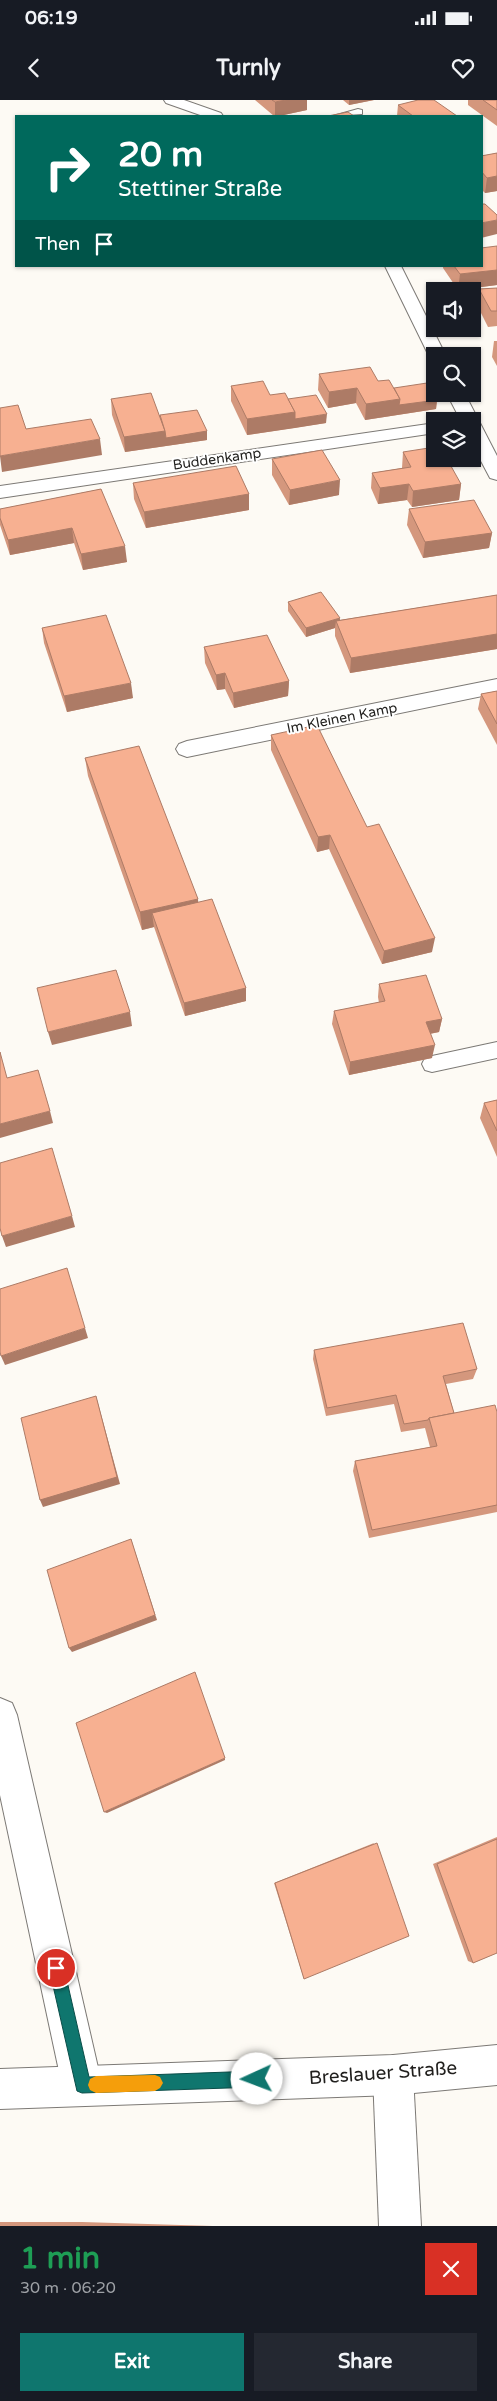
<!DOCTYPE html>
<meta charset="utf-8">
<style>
body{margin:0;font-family:"Varela Round",sans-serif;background:#242831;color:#f1f3f6;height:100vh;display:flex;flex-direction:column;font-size:19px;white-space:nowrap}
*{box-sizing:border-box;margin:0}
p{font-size:16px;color:#9ea1a6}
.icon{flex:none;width:28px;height:28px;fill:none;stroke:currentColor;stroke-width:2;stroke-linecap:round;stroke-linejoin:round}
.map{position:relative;height:2126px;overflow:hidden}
.drawer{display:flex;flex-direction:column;background:#171b24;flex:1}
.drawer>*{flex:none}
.top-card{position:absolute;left:15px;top:15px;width:468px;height:152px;border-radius:0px;box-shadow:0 1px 4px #0004;background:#00695c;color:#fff;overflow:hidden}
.controls{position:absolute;left:426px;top:182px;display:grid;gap:10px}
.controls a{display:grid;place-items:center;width:55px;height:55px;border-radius:0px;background:#171b24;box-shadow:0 1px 4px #0004;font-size:25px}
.pin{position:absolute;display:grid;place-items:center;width:42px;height:42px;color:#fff;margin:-21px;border:2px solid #fff;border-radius:50%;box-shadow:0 1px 5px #0007}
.me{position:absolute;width:55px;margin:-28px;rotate:268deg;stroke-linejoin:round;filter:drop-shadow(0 0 4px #0008)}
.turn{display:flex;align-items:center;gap:18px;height:105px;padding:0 20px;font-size:22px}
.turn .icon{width:65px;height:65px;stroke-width:2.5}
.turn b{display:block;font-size:35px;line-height:42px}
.then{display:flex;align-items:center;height:48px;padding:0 20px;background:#0003;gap:10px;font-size:19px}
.round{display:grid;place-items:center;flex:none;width:52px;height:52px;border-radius:0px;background:#242831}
.overview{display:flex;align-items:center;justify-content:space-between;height:85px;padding:0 20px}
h1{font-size:30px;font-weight:700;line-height:38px;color:#1e9e55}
.button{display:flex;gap:10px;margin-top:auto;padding:10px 20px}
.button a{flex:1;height:58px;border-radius:0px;background:#0f766e;color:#fff;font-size:20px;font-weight:700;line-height:58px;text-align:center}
.button a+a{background:#242831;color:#f1f3f6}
.status{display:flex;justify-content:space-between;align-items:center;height:35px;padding:0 25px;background:#171b24;direction:ltr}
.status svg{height:14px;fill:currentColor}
header{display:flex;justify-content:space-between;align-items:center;height:65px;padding:0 20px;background:#171b24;font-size:22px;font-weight:700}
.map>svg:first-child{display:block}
</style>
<div class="status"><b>06:19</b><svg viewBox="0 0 49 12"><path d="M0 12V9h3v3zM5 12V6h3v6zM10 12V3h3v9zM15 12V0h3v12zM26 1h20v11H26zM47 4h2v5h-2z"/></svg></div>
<header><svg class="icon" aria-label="back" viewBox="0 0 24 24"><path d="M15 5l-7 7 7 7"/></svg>Turnly<svg class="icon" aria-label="heart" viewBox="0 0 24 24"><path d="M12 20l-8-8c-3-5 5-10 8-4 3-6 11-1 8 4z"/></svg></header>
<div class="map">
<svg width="497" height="2126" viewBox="0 0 497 2126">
<rect width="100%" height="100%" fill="#fdfaf4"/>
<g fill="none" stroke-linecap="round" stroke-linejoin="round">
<g stroke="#7c7975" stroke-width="2">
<g id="service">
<polygon points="358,9 362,10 362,14 333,16"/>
<polygon points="497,942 497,958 432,972 425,970 422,964 425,958 432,956"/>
</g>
</g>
<g stroke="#7c7975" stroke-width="2">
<g id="minor">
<polygon points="164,0 184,0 221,13 223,16 203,16 166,3"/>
<polygon points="385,166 401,166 446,256 435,256 435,260 429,256"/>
<polygon points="447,294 465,294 497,356 497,380 490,378 472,344 472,321 461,321"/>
<polygon points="435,323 435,333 0,398 0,386"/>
<polygon points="497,579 497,593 187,657 179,654 176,649 179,644 187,641"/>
<polygon points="0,1598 12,1603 17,1615 102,1985 96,1999 82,2005 68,1999 62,1985 0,1695"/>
<polygon points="393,1955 407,1961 413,1975 421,2126 379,2126 373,1975 379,1961"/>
</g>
</g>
<g stroke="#7c7975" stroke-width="2">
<polygon id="tertiary" points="497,1945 497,1985 393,1995 0,2009 0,1969 393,1955"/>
</g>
<use href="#service" fill="#fff" fill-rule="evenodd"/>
<use href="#minor" fill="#fff" fill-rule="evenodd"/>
<use href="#tertiary" fill="#fff" fill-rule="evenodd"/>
</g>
<g fill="#d4977d">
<polygon points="255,0 307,0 307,10 279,16 274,16"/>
<polygon points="343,0 374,0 349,5"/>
<polygon points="468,0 497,0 497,26 468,5"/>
<polygon points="398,5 457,16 397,16"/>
<polygon points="497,53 497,91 485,93 481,89 481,56"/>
<polygon points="497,146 497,185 458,190 443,168 443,166 481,166"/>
<polygon points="497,188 497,226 488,227 477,205 479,189"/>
<polygon points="494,241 497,241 497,266 492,257"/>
<polygon points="319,274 378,281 394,288 437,300 436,309 365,320 356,303 328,308 318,290"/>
<polygon points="231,286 288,299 326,323 247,335 231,301"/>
<polygon points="111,299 207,331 207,340 125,352 112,315"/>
<polygon points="403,352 461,384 459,400 412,407 407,400 378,404 371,388 372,373 402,368"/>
<polygon points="272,359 339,395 289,405 272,375"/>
<polygon points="133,383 249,394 249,410 146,428 134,399"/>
<polygon points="101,389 127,462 83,470 74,443 10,455 0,425 0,409"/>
<polygon points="409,409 492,433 489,448 423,458 407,425"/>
<polygon points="497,495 497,549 350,573 335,536 335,528 306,537 288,511 288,502 340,520"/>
<polygon points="42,528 133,598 67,612 44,543"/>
<polygon points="204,547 289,581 288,596 234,608 225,589 217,590 205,563"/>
<polygon points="497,591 497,645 478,609 481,594"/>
<polygon points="271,635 367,727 432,852 382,864 329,749 317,752 271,650"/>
<polygon points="85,658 198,799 198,802 246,888 246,901 185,916 154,827 142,830 88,676"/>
<polygon points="379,884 442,919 439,932 430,934 432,958 349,975 332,924 334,911 379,903 378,897"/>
<polygon points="497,1000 497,1057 480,1018 484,1003"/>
<polygon points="314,1250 477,1269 473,1279 446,1284 454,1313 497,1312 497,1412 369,1438 353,1371 355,1361 430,1347 425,1328 401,1332 394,1304 326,1316 313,1259"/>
<polygon points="497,1737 497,1853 473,1863 468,1861 433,1764"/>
<polygon points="374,1743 304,1879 274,1783"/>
<polygon points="0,2122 82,2122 213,2126 0,2126"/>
</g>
<g fill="#ad7b66">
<polygon points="286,0 307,0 307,10 279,16 275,16 275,2"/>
<polygon points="349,0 374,0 349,5"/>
<polygon points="497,76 497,91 485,93 487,78"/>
<polygon points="497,120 497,134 481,138 481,123"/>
<polygon points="497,170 497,185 458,190 460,174"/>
<polygon points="357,288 356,303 328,308 329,292"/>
<polygon points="400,299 437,300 436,309 365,320 366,304"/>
<polygon points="295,312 295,328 247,335 247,319"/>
<polygon points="327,314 326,323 295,328 295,319"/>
<polygon points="165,331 207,331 207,340 125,352 124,337"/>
<polygon points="100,339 102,355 2,372 0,356"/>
<polygon points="340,380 339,395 289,405 290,390"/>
<polygon points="409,384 407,400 378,404 380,388"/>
<polygon points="461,384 459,400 412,407 413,391"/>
<polygon points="249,394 249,410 146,428 144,412"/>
<polygon points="72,428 74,443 10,455 8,440"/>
<polygon points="492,433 489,448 423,458 425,442"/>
<polygon points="125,446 127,462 83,470 81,454"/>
<polygon points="340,518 340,527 336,521 335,528 306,537 306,528"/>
<polygon points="497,534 497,549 350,573 351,558"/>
<polygon points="225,573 225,589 217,590 216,575"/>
<polygon points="289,581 288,596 234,608 233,593"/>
<polygon points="131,583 133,598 67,612 64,596"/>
<polygon points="330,735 329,749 317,752 318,737"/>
<polygon points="198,799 199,816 152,813 154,827 142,830 140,812"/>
<polygon points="435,838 432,852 382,864 384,851"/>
<polygon points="246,888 246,901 185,916 184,903"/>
<polygon points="130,912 132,926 52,945 48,932"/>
<polygon points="442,919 439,932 423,935 426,922"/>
<polygon points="435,945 432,958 349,975 350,962"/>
<polygon points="50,1011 53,1023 0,1038 0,1024"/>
<polygon points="72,1116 75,1127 6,1147 2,1136"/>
<polygon points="85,1228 88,1238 5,1265 1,1256"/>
<polygon points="96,1296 120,1384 43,1407 40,1400"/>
<polygon points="131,1439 157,1520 72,1552 69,1548"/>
<polygon points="225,1658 225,1660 107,1713 104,1712"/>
</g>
<g fill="#f7b091" stroke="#ad7b66">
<polygon points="272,0 286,0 275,2"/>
<polygon points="418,0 434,0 457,16 413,16 398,5"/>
<polygon points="483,0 497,0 497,10"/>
<polygon points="348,12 354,16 328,16"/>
<polygon points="497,53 497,76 487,78 481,71 481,56"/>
<polygon points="481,104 485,104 497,115 497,120 481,123"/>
<polygon points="497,146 497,170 460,174 454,166 481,166 481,148"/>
<polygon points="497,188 497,211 491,211 479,189"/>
<polygon points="370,267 378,281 389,280 400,299 366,304 357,288 329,292 319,274"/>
<polygon points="263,281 270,295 285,293 295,312 247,319 231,286"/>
<polygon points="427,283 437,300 399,305 400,299 394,288"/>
<polygon points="151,293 165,331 124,337 111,299"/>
<polygon points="316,295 327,314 295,319 295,312 288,299"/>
<polygon points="18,305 26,329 91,319 100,339 0,356 0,308"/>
<polygon points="197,310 207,331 166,338 165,331 160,315"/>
<polygon points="435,347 435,359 447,359 461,384 413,391 409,384 380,388 372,373 411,367 403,352"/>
<polygon points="322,350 340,380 290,390 272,359"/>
<polygon points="236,366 249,394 144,412 133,383"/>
<polygon points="101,389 125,446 81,454 72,428 8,440 0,418 0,409"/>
<polygon points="474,400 492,433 425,442 409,409"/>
<polygon points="321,492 340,518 306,528 288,502"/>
<polygon points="497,495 497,534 351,558 336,521"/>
<polygon points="106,515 131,583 64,596 42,528"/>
<polygon points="267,535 289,581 233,593 225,573 216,575 204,547"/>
<polygon points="497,591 497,624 481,594"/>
<polygon points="317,625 367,727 379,724 435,838 384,851 330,735 318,737 271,635"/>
<polygon points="139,646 198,799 140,812 85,658"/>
<polygon points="212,799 246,888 184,903 152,813"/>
<polygon points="116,870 130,912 48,932 37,888"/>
<polygon points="426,875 442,919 426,922 435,945 350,962 334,911 385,901 379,884"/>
<polygon points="0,952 7,978 38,970 50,1011 0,1024"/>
<polygon points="497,1000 497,1031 484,1003"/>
<polygon points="52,1048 72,1116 2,1136 0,1128 0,1063"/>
<polygon points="67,1168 85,1228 1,1256 0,1252 0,1189"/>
<polygon points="463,1223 477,1269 443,1276 454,1313 429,1318 428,1320 404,1324 396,1295 327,1308 314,1250"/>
<polygon points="96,1296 117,1377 40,1400 21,1318"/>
<polygon points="495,1305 497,1312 497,1405 372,1430 355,1361 437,1346 429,1318"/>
<polygon points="131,1439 155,1515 69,1548 47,1470"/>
<polygon points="195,1572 225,1658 104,1712 76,1623"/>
<polygon points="497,1739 497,1853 473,1863 437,1764"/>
<polygon points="377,1743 409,1836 304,1879 275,1783"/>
</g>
<polygon fill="#0f766e" stroke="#0a4d48" points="56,1860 62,1863 64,1868 89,1977 257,1971 263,1974 265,1979 263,1985 257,1987 82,1993 77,1991 49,1868 51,1863"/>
<polygon fill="#f59e0b" points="155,1975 160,1977 163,1983 160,1988 155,1991 96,1993 90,1990 88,1985 90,1979 96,1976"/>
<g text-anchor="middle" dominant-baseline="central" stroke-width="4" stroke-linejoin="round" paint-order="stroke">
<g font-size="14" fill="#201f1d" stroke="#fff">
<text transform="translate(217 359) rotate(-8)">Buddenkamp</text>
<text transform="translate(342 618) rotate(-11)">Im Kleinen Kamp</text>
</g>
<g font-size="19" fill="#201f1d" stroke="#fff">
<text transform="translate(383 1973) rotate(-4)">Breslauer Straße</text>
</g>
</g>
</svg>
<div class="controls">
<a><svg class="icon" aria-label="sound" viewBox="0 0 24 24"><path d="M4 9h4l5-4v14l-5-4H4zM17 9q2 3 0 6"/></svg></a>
<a><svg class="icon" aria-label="search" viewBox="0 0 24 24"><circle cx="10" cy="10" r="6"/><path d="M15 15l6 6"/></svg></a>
<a><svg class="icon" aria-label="layers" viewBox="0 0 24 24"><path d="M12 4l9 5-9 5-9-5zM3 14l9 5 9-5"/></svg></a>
</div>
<div class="pin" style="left:56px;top:1868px;background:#d93025"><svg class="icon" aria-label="arrive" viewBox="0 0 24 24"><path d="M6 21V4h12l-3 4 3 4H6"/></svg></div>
<svg class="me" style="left:257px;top:1979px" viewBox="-20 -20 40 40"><circle r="19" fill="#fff"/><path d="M0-13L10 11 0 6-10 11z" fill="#0f766e"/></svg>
<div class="top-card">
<div class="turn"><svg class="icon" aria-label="right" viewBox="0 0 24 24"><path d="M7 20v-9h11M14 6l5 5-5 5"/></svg><div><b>20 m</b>Stettiner Straße</div></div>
<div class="then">Then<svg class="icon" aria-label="arrive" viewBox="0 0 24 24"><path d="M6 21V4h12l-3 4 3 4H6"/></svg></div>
</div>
</div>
<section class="drawer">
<div class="overview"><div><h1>1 min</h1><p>30 m · 06:20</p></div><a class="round" style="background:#d93025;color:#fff"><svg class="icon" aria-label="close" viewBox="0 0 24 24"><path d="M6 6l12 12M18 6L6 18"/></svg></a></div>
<div class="button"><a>Exit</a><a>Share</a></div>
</section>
